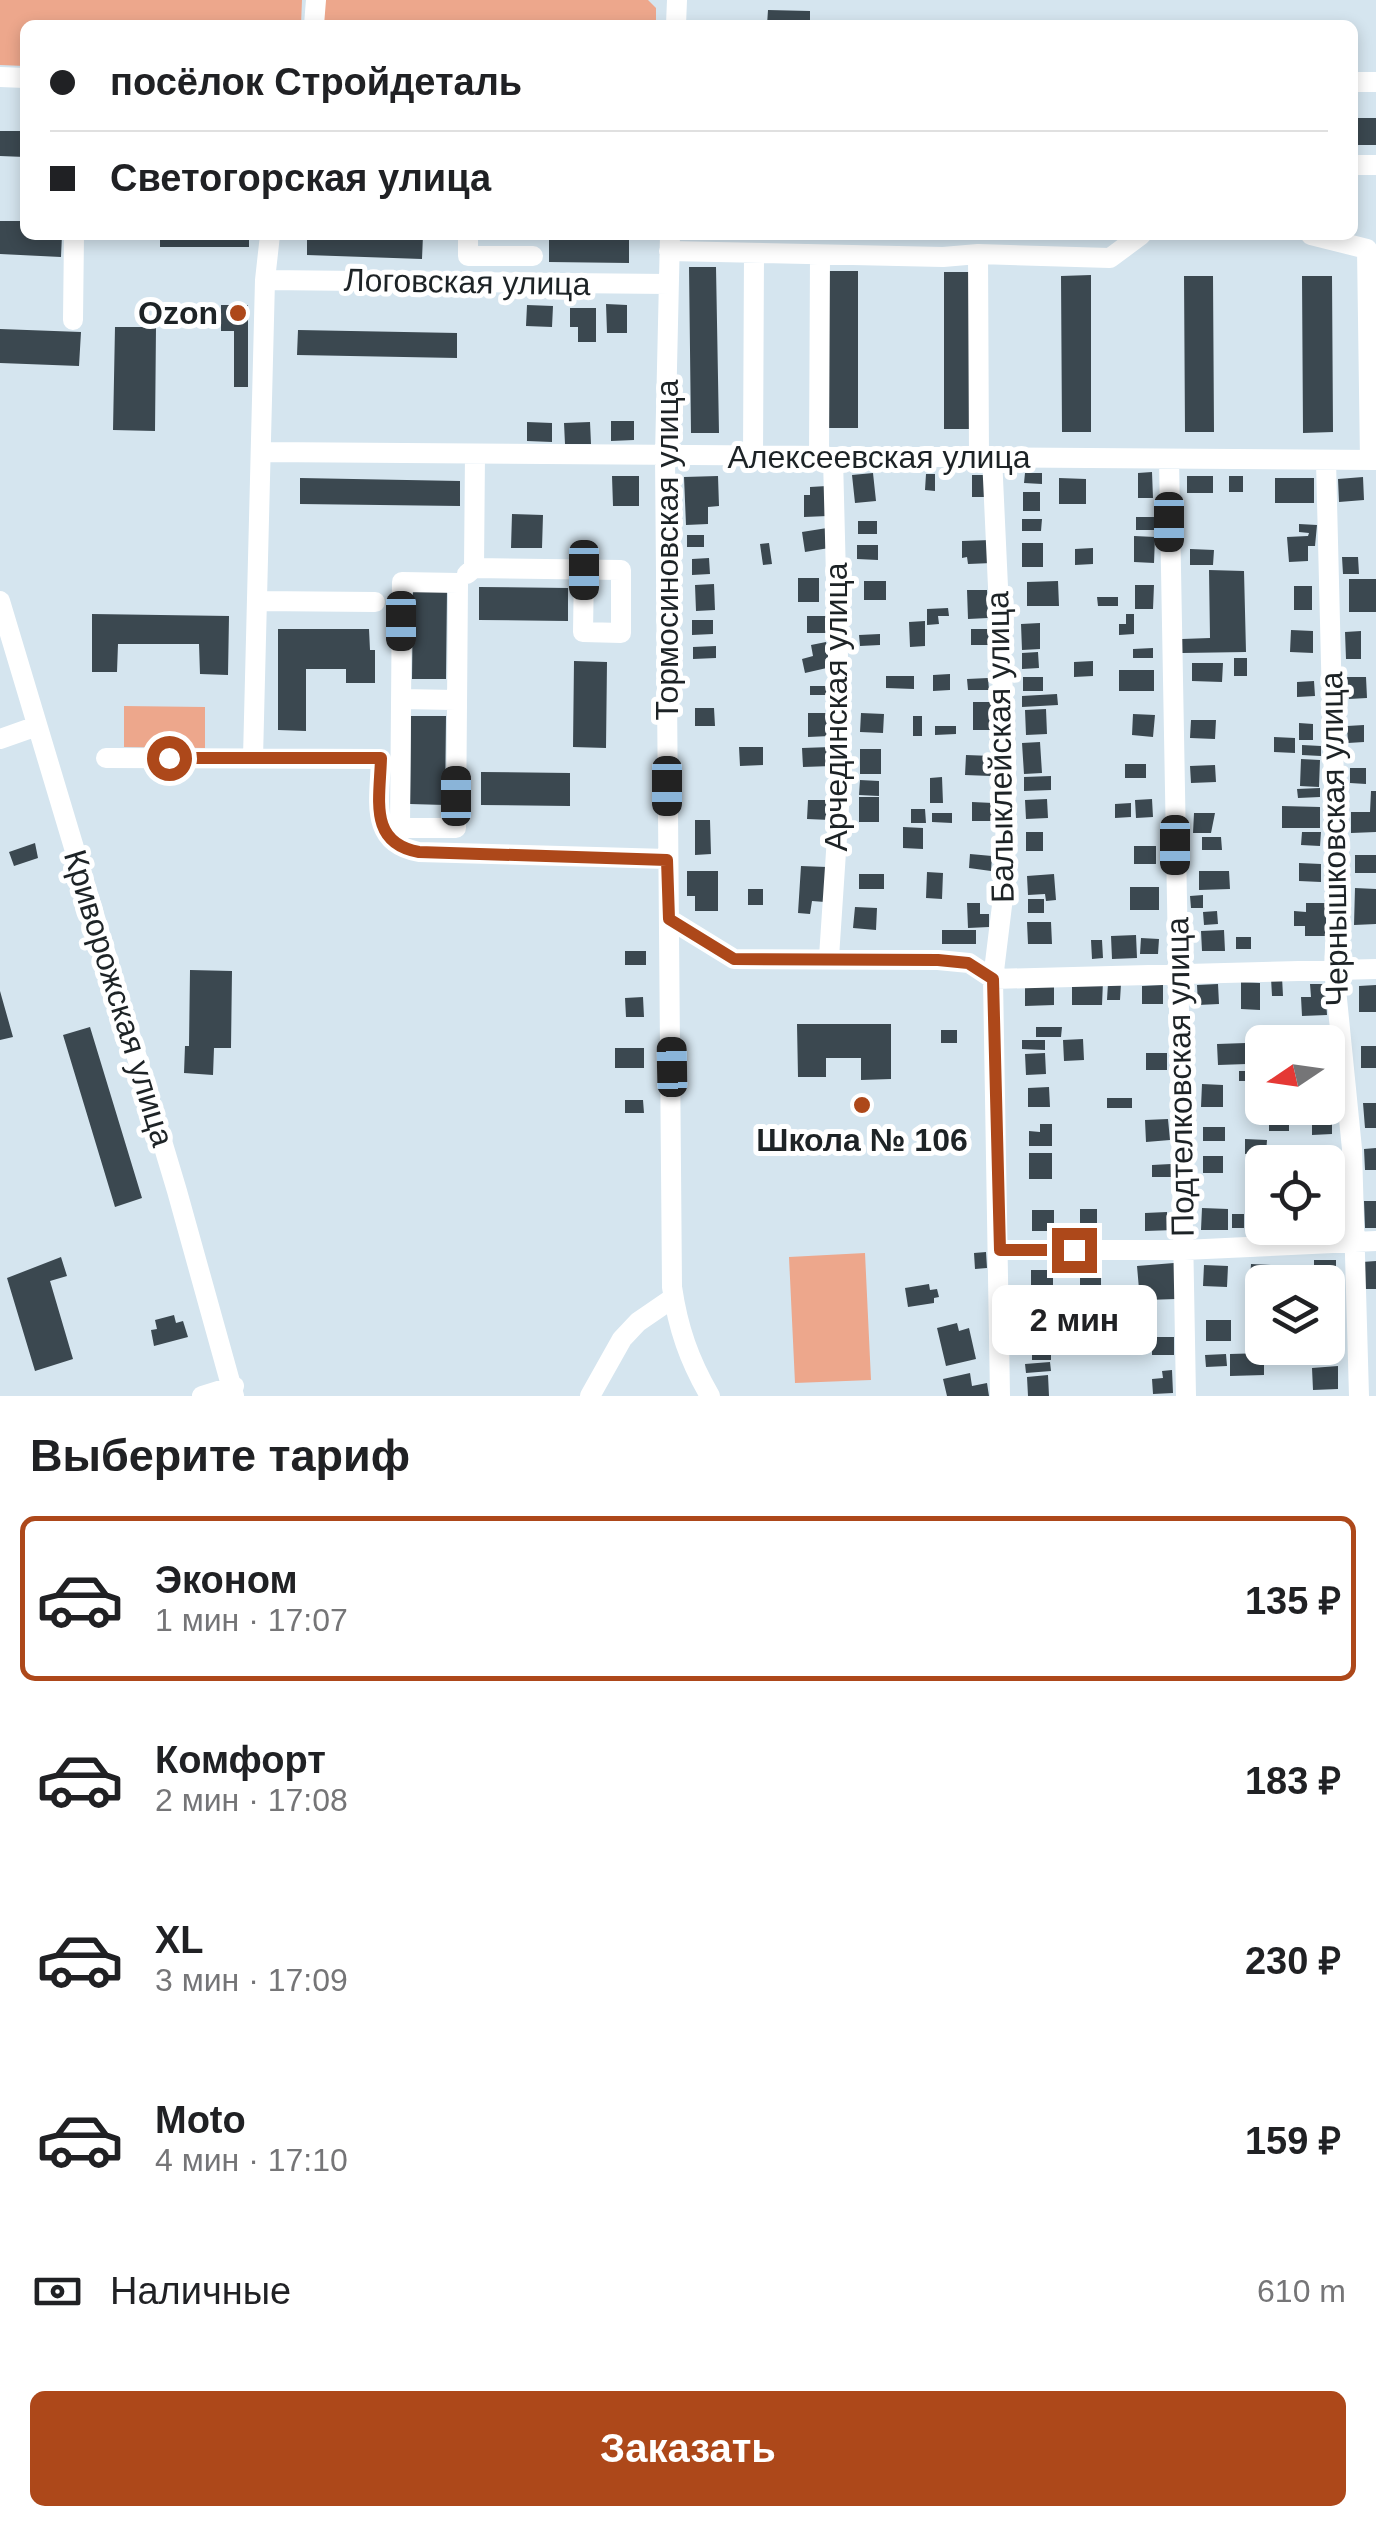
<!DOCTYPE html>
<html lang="ru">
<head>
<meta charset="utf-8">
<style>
  :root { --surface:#fff; --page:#f2f2f2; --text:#202124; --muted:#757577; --line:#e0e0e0; --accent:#ad481a }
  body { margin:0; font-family:Helvetica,sans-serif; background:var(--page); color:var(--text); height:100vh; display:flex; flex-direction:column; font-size:38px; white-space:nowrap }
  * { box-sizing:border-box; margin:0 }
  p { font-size:32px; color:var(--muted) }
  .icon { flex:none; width:55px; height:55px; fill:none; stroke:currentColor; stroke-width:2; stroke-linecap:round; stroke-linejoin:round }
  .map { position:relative; height:1396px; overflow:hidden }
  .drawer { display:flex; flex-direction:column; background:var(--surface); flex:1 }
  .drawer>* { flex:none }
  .banner { position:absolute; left:20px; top:20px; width:1338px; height:220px; border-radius:15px; box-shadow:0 5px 15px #0003; display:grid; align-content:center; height:220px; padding:0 30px; background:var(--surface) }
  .needle { width:65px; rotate:257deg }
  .fabs { position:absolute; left:1245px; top:1025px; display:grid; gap:20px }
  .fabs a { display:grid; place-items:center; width:100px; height:100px; border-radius:15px; background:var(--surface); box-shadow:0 5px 15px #0003; font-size:50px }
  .end { position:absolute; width:45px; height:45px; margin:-22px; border:12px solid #ad481a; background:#fff; box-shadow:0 0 0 5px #fff }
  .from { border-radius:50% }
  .bubble { position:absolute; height:70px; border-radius:15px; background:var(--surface); box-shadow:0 5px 15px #0003; font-size:32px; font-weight:600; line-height:70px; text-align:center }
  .car { position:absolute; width:30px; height:60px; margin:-30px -15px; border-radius:12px; box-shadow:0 0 8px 2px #0007; background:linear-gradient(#222 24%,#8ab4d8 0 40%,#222 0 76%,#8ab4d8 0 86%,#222 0) }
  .banner b { display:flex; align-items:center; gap:35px; height:95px; font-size:38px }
  .banner b+b { border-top:2px solid var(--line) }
  .banner i { width:25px; height:25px; background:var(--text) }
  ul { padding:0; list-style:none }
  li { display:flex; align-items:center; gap:30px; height:165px; margin:0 20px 15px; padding:0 10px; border:5px solid transparent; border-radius:15px }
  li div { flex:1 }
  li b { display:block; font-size:38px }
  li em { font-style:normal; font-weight:600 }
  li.active { border-color:var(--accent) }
  li>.icon { width:90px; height:90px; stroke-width:1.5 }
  h2 { padding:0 30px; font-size:45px; line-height:120px }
  .pay { display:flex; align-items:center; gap:25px; height:110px; padding:0 30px; font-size:38px }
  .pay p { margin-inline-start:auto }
  .action { display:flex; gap:20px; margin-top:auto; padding:20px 30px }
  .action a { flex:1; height:115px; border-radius:15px; background:var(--accent); color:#fff; font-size:40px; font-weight:600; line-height:115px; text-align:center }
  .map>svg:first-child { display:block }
</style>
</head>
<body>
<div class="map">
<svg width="1376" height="1396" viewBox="0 0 1376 1396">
  <rect width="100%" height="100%" fill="#d5e5ef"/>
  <path fill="#eda78c" d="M0,0H302L301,25H25V66L0,65Z
    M323,0H648L656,8V25H322Z
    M124,706L205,707V748L124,747Z
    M865,1253L871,1380L795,1383L789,1257Z"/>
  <path fill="#3b4850" d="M768,10L810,11V24L767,25Z
    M1352,118H1376V145H1352Z
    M0,131H25V157L0,156Z
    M0,221H25V235H62L61,257L0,254Z
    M160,235H249V247H160Z
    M307,235H423L422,259L307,255Z
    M549,235H629V263L549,262Z
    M689,267H716L719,433H691Z
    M828,271H858V428H829Z
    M944,272H973L974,429H944Z
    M1091,275V432H1062L1061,276Z
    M1184,276H1213L1214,432H1185Z
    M1302,276H1332L1333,432L1303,433Z
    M606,304L627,305V333H607Z
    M221,305H248V387H234V331H221Z
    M527,305L553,306L552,327L526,326Z
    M570,308H596V342H578V327H570Z
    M115,327H156L155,431L113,430Z
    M0,329L81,332L79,366L0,363Z
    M298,330L457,333V358L297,355Z
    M611,421H634V440L611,441Z
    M527,422L552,423V442L527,441Z
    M590,422L591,444H565L564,423Z
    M1152,472L1153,498H1138V473Z
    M873,473L876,501L855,503L852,475Z
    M1025,473H1042V484L1024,483Z
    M926,474H935V491L925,490Z
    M972,475H988V497H972Z
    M612,476H639V506H613Z
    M718,476L719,506L708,507V524L686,525L684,477Z
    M1187,476H1213V493H1187Z
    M1229,476H1243V492H1229Z
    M1363,477L1364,500L1339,502L1338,479Z
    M300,478L460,481V506L300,504Z
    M1059,478L1086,479V504H1059Z
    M1275,478H1314V503H1275Z
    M827,486L828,516L804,517V495H810V487Z
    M1023,492H1040V511H1023Z
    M512,514L543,515L542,548H511Z
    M1136,517H1155V530H1136Z
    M1022,519H1042L1041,531H1022Z
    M858,521H877V534H858Z
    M1299,524L1317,525L1315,546H1308V561L1289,562L1287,537L1308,536L1309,533L1299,532Z
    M827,528L829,548L805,552L802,532Z
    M687,535H704V547H687Z
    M1134,536L1155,537L1154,563L1134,562Z
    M991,540L992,563L968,564L967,557L962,558V541Z
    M769,543L772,564L763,565L760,544Z
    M1022,543H1043V567H1022Z
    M857,545H878V560L857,559Z
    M1093,548V564L1075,565V549Z
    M1190,549L1214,550L1213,565H1190Z
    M1342,557H1358L1359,574H1343Z
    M709,558L710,574L692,575V559Z
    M1209,570L1244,571L1246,652L1182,653V639L1210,638Z
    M798,578H819V602H798Z
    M1349,579H1376V612H1349Z
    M864,581H886V600H864Z
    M1058,581L1059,606H1027V582Z
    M714,584L715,610L696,611L695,585Z
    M1135,585H1154L1153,609H1135Z
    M1294,586H1312V610H1294Z
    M479,587L568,588V621L479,620Z
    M413,590L447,591L446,679H412Z
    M967,590H987L988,618L968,619Z
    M1097,597H1118V606H1098Z
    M948,608L949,616H938L939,624L927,625V609Z
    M92,614L229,616L228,675L200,674L199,644H118L117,672H92Z
    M1126,614H1134V634L1119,635V624H1126Z
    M807,616H827V633H807Z
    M692,620H713V634L692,635Z
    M925,621V646L910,647L909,622Z
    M1040,623V649L1022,650L1021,624Z
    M278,629H369L370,650H375V683H346V669H306V731L278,730Z
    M971,629H988L989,645H971Z
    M1291,630L1313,631V653L1290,652Z
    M1361,631V659H1346L1345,632Z
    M880,634V645L860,646L859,635Z
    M826,642L831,667L805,673L802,659L813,656L811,645Z
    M716,646V658L693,659V647Z
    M1153,648V658H1133V649Z
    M1038,652L1039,668L1022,669V653Z
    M1234,658H1247V676H1234Z
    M574,661L607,662L606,748L573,747Z
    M1093,661V676L1074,677V662Z
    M1192,663H1223L1222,682L1192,681Z
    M1119,670H1154V691H1119Z
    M950,674V690L933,691V675Z
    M886,676H914V689L886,688Z
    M1023,677H1043V691H1023Z
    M1347,677H1366L1367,698L1349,699Z
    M988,678L989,690H968L967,679Z
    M1314,681L1315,696L1297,697V682Z
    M810,686H831V695H810Z
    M1057,694L1058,705L1022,707V696Z
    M973,702H992V730H973Z
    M695,708H714L715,726H695Z
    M1046,709L1047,734L1026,735L1025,710Z
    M808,713H830V736L808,737Z
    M861,713L884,714L883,733L860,732Z
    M1133,714L1155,715L1153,737L1132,735Z
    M411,716H446L445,805L410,804Z
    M913,716H922V736H913Z
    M1191,720H1216L1215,739L1190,738Z
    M1299,723L1313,724V740H1299Z
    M1364,725V742L1348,743L1347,726Z
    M935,726H956V734L935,735Z
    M1274,737L1295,738V753L1274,752Z
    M1040,742L1042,773L1024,774L1022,743Z
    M1302,745L1321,746V756L1302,755Z
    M739,747H763V765L740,766Z
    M831,747L832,766L803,767L802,748Z
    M860,749H881V774H860Z
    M966,755L992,756L991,776L965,775Z
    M1301,759L1320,760L1319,787L1300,786Z
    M1125,764H1146V778H1125Z
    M1215,765L1216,782L1191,783L1190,766Z
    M1350,768H1366V784L1350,783Z
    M481,772L570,773V806L481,805Z
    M1051,776V790L1024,791V777Z
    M942,777L943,803H930V778Z
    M860,780L879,781V796L859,795Z
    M1320,788V797L1298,798L1297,789Z
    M1371,791H1376V832L1351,833V812H1370Z
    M859,797H879V822H859Z
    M1047,799L1048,818L1026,819L1025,800Z
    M1152,799L1153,817L1136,818L1135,800Z
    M808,800H830V820L807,819Z
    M972,802L993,803L992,821H972Z
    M1131,803V817L1115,818V804Z
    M1282,806L1320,807V828H1282Z
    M911,809H925L926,823H911Z
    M932,813H952V823L932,822Z
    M1194,813H1215L1211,833H1193Z
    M695,820H710L711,854L695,855Z
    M903,827L923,828V849L903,848Z
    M1026,832H1043V851H1026Z
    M1302,832H1321L1320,846L1301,845Z
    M1202,837H1221L1222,850H1202Z
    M35,843L38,858L14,866L9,852Z
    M1134,846H1156V864H1134Z
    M970,854L992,856L991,871L969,868Z
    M1355,855H1376V873H1355Z
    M1299,863L1321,864V882L1299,881Z
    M801,866L827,867L825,902L812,901L810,914L798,913Z
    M687,871H718V911H695V896H687Z
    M1199,871H1229L1230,889L1199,890Z
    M927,872L943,873L942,899L926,898Z
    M859,874H884V889H859Z
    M1054,874L1056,900L1046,901L1045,894L1028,895L1027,876Z
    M1130,887H1159V910H1130Z
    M1355,888L1376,889V924L1354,925Z
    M748,889H763V905H748Z
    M1203,895V908H1191L1190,896Z
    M1028,899H1044V913H1028Z
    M967,903H980V914H989V927L968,928Z
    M1306,903H1326V936H1305V926H1294V911L1306,912Z
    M855,907L877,908L876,930L853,928Z
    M1217,911L1218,924L1204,925L1203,912Z
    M1027,922H1051L1052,944H1028Z
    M942,930H976V944H942Z
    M1224,930L1225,951H1202L1201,931Z
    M1136,935L1137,958L1112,959L1111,936Z
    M1236,937H1251V949H1236Z
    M1141,938L1159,939L1158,954H1140Z
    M1091,940H1102L1103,958L1092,959Z
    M625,951H646V965H625Z
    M190,970L232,971L231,1048H214L213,1075L184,1073L185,1046H189Z
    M1282,977L1283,996H1272L1271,978Z
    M1072,981H1103L1102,1005H1072Z
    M1241,982L1260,983V1010L1241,1009Z
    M1108,983L1121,984L1120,1000H1107Z
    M1218,984L1219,1004L1198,1005L1197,985Z
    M1310,984H1325L1327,1015L1302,1016L1301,997H1311Z
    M1025,985H1054V1005L1025,1006Z
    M1163,985V1004H1142V986Z
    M1376,985V1012H1359V986Z
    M0,991L13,1037L0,1040Z
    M643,997L644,1017H626L625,998Z
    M797,1024H891V1079L861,1080V1058H826V1077H798Z
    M1301,1025V1038L1285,1039L1284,1026Z
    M90,1027L142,1198L115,1207L63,1035Z
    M1036,1027H1062L1061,1037H1036Z
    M941,1030H957V1043H941Z
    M1083,1039L1084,1060L1064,1061L1063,1040Z
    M1022,1040H1045V1050L1022,1049Z
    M1246,1043L1247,1064L1218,1065L1217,1044Z
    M1361,1046H1376V1068H1361Z
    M615,1048H644V1068H615Z
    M1045,1053L1046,1074L1026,1075L1025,1054Z
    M1146,1053H1167V1070H1146Z
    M1239,1071H1258V1081H1239Z
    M1202,1084L1223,1085V1107H1201Z
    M1049,1087L1050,1107H1028V1088Z
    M1107,1098H1132V1108H1107Z
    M625,1100H643L644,1113H625Z
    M1363,1103H1376V1128H1365Z
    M1269,1110L1289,1111V1131H1269Z
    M1312,1115H1332V1134L1312,1135Z
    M1168,1119L1170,1140L1146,1142L1145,1120Z
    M1040,1124H1052V1146H1029V1131L1040,1132Z
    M1203,1127H1225V1141H1203Z
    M1245,1139L1267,1140L1266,1154H1245Z
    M1376,1148V1170H1365L1364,1149Z
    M1029,1153H1052V1179H1029Z
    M1203,1156H1223V1173H1203Z
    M1171,1164V1177H1152V1165Z
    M1250,1192H1262V1226H1250Z
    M1364,1201H1376V1228H1365Z
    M1202,1208L1228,1209V1230H1201Z
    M1080,1209H1097V1231H1080Z
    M1032,1210H1054V1231H1032Z
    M1167,1212V1217H1174V1230L1145,1231V1213Z
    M1232,1214H1244V1228H1232Z
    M986,1252L987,1268L975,1269L974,1253Z
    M61,1257L67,1276L50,1281L73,1359L35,1371L7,1278Z
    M1314,1260H1336V1285L1314,1282Z
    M1376,1261V1289H1362V1262Z
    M1174,1263L1176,1299L1146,1300V1288L1139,1289L1137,1266Z
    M1251,1264L1271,1265L1270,1282H1262V1294L1249,1293Z
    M1204,1265L1228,1266L1227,1287L1203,1286Z
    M1080,1266H1101V1285H1080Z
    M1031,1270H1047V1277H1053V1290H1031Z
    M929,1284L930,1290L937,1289L939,1297L934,1298V1303L908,1307L905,1288Z
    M174,1315L176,1323L183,1321L188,1337L154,1346L151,1330L157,1329L155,1320Z
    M1328,1319H1331L1332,1335H1341V1352L1305,1353V1348H1328Z
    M1206,1320H1231V1341H1206Z
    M1138,1321L1155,1322V1332H1138Z
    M957,1323L959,1331L969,1328L976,1359L946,1366L937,1328Z
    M1152,1337H1174V1355H1152Z
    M1032,1338H1051V1360H1032Z
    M1264,1353V1375L1230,1376V1354Z
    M1226,1354L1227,1366L1206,1367L1205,1355Z
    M1050,1362L1051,1371L1026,1373L1025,1364Z
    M1338,1366V1389L1313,1390L1312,1368Z
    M1172,1370L1173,1393L1153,1394L1152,1379L1163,1378L1162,1371Z
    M970,1373L972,1386L987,1383L989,1396H947L943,1379Z
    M1048,1375L1049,1396H1028L1027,1377Z"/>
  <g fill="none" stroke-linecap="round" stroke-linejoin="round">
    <path stroke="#fff" stroke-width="20" d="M314,25L316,0
      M676,25L677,0
      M0,77L25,78
      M1352,82H1376
      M1352,165H1376
      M468,235V256H533
      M670,235L665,456L672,1287C678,1328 689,1360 710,1396
      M1311,235L1367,249L1370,460
      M669,251L943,257L978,254
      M265,280L669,284
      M73,320L74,235
      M263,452L1376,460
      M753,456L754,254
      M979,457L978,254L1110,258L1141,235
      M992,457L1006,760L1005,881L993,979L1000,1396
      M819,458L820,255
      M1169,459L1186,1396
      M1326,461L1337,904L1334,969L1352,1149L1359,1396
      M474,568L621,570V633L583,632L584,569
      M467,574L474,568L475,454
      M402,582L458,583L456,828H400Z
      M0,601L177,1191L234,1396
      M257,601L375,602
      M401,699L456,700
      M0,739L37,726
      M106,758L381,759C380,799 368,843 419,852L667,859
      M253,758L265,280L270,235
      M669,919L734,959L938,960L969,963L993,979L1376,969
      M829,957L841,777L833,458
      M1000,1250H1184L1376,1241
      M202,1396L234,1386
      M590,1396L622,1339L638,1322L673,1298"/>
  </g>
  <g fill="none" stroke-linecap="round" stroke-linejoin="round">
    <path stroke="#ad481a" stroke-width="12" d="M169,758H381C380,799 368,843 419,852L667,860L669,919L734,959L938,960L968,963L993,979L1000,1250H1074"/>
  </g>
  <g fill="#ad481a" stroke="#fff" stroke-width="4">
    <circle cx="238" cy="313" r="10"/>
    <circle cx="862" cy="1105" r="10"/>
  </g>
  <g text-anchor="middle" stroke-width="10" stroke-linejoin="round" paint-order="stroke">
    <g font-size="32" fill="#1d2326" stroke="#fff">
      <text transform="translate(467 282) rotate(1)" y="11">Логовская улица</text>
      <text x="879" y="468">Алексеевская улица</text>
      <text transform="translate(667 550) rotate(-90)" y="11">Тормосиновская улица</text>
      <text transform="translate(836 707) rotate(-90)" y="11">Арчединская улица</text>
      <text transform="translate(1000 747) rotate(-91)" y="11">Балыклейская улица</text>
      <text transform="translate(1334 839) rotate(-91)" y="11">Чернышковская улица</text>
      <text transform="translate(119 998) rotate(73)" y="11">Криворожская улица</text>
      <text transform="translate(1180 1077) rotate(-91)" y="11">Подтелковская улица</text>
    </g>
    <g font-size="32" font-weight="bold" fill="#1d2326" stroke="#fff" text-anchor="end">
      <text x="218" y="324">Ozon</text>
      <text x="862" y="1151" text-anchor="middle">Школа № 106</text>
    </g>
  </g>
</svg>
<div class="fabs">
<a><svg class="needle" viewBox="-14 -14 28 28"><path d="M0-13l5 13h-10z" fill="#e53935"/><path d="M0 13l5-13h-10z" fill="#757577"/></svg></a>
<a><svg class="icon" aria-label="locate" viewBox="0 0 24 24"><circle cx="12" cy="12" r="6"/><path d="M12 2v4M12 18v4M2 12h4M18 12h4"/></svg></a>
<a><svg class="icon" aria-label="layers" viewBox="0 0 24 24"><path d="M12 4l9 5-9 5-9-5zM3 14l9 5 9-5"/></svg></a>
</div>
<i class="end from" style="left:169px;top:758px"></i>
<i class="end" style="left:1074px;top:1250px"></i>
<div class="bubble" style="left:992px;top:1285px;width:165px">2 мин</div>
<i class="car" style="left:1169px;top:522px;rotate:180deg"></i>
<i class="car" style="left:584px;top:570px;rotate:180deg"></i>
<i class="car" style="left:401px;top:621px;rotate:180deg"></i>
<i class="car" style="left:667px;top:786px;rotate:180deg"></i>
<i class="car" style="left:456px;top:796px;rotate:0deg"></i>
<i class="car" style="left:1175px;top:845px;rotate:180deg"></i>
<i class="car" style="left:672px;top:1067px;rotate:359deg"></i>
<div class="banner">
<b><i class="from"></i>посёлок Стройдеталь</b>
<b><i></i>Светогорская улица</b>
</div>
</div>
<section class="drawer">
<h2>Выберите тариф</h2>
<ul>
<li class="active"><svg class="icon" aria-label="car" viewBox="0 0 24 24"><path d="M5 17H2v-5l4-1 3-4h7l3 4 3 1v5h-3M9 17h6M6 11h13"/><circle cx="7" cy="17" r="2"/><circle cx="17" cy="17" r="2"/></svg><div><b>Эконом</b><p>1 мин · 17:07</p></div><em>135 ₽</em></li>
<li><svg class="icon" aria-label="car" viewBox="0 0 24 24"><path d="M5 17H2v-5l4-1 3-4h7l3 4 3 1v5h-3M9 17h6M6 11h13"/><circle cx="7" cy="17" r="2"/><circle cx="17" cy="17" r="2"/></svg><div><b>Комфорт</b><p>2 мин · 17:08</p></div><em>183 ₽</em></li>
<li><svg class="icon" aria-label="car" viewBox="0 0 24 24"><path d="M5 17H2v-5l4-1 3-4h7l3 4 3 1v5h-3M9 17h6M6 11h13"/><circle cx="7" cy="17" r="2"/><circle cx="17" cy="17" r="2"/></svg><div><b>XL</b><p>3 мин · 17:09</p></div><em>230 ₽</em></li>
<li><svg class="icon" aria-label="car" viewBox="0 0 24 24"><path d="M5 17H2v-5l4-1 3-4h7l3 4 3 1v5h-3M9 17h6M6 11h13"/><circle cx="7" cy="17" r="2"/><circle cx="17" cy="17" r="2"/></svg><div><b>Moto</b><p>4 мин · 17:10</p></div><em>159 ₽</em></li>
</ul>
<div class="pay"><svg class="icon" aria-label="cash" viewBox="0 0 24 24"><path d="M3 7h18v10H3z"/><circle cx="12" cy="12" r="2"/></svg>Наличные<p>610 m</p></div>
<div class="action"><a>Заказать</a></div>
</section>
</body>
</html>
